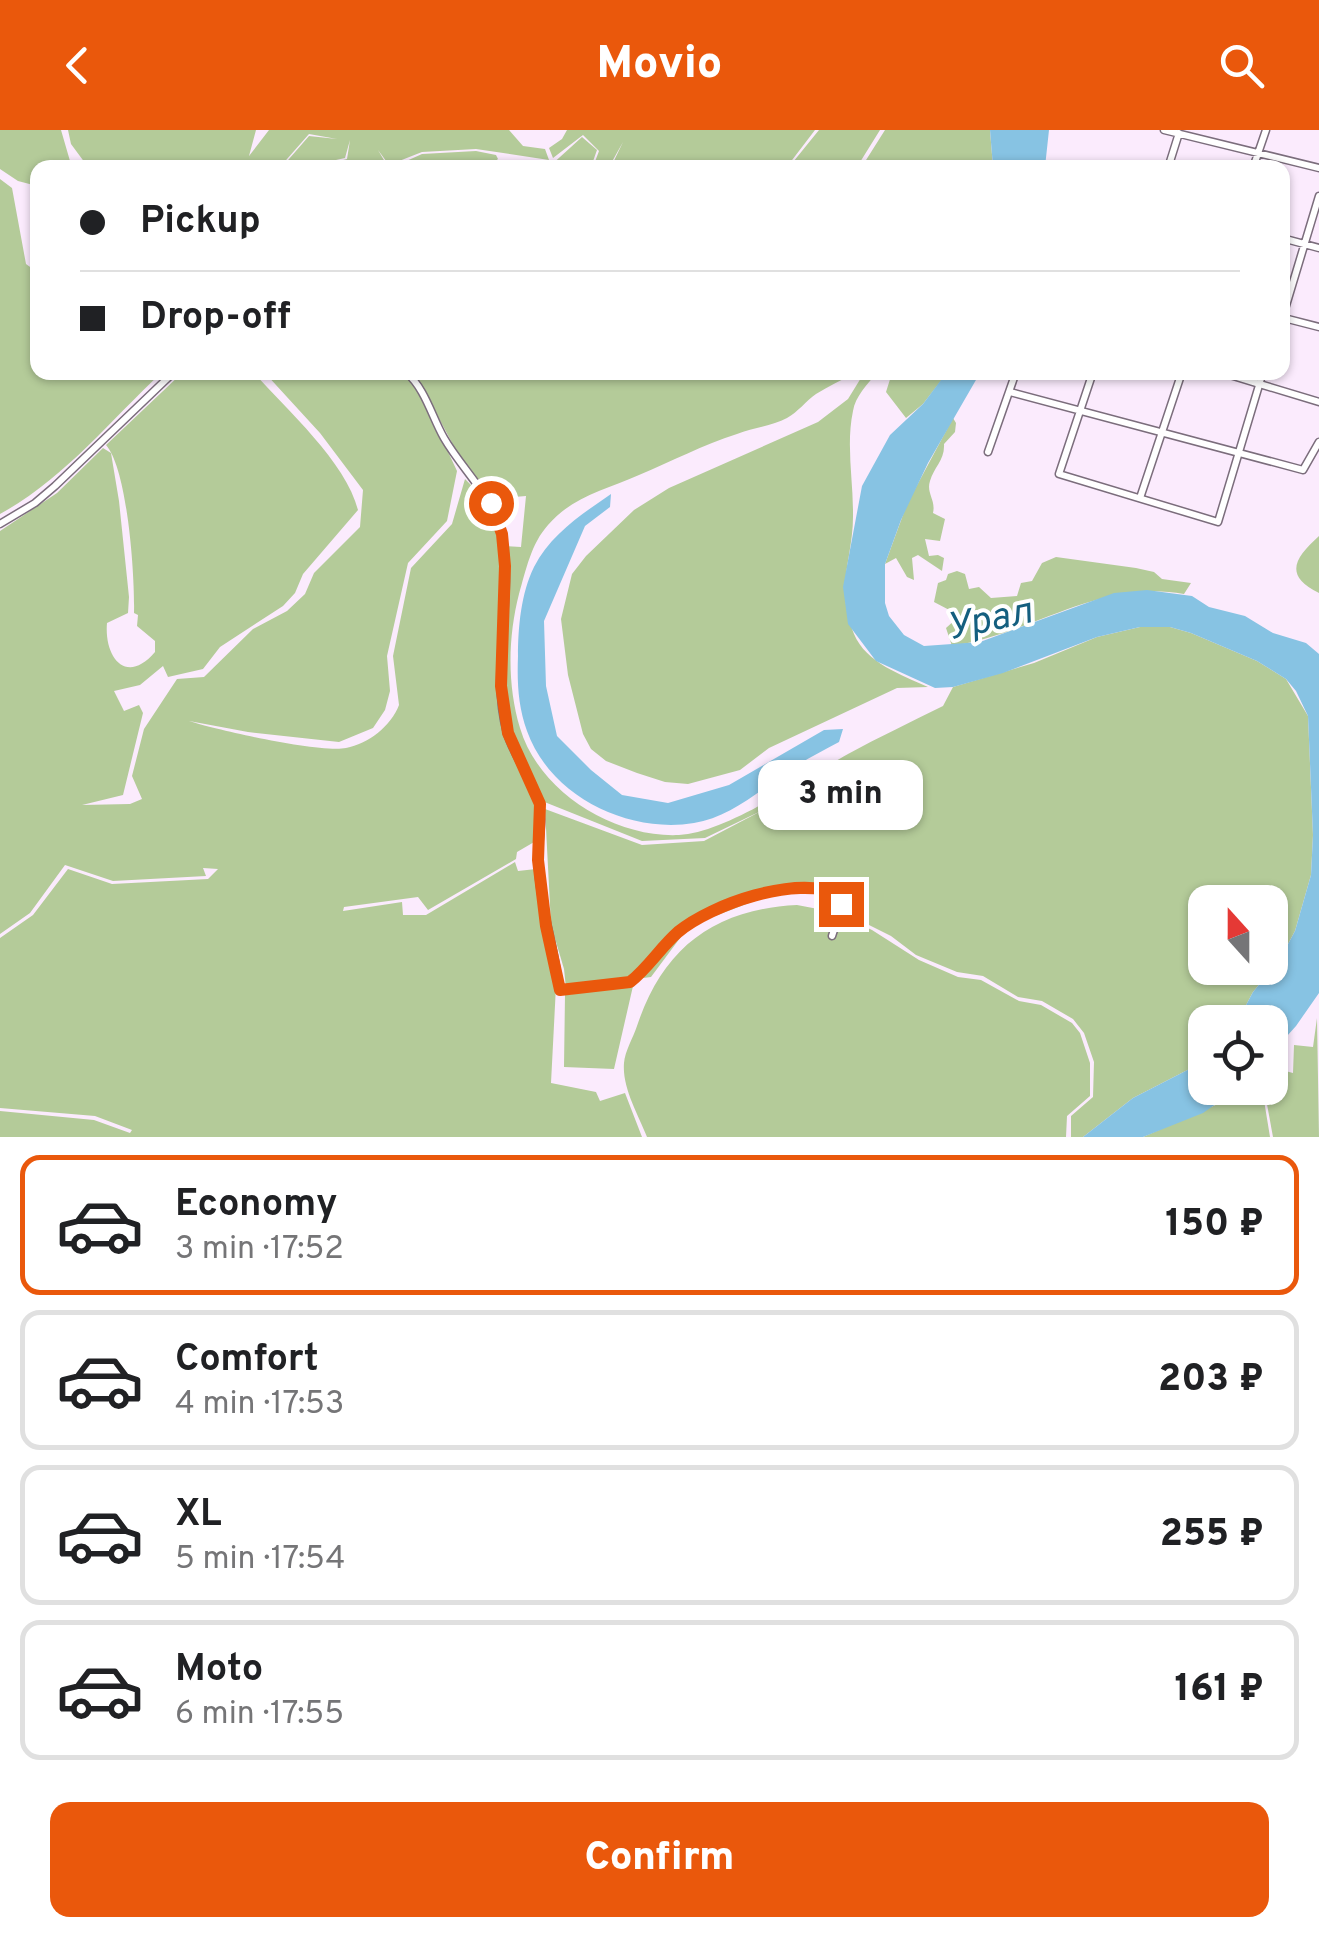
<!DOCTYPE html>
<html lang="en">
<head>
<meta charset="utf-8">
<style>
  :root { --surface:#fff; --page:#f6f6f6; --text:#202124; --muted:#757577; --line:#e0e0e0; --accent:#ea580c }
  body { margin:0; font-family:Overpass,sans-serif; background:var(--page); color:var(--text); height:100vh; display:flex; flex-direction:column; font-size:38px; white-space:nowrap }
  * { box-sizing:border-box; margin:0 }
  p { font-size:32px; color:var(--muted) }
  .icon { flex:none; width:55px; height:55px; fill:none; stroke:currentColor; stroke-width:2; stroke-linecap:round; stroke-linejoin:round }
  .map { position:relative; height:1007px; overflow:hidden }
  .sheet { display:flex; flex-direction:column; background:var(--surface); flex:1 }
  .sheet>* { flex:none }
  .top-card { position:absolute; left:30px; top:30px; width:1260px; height:220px; border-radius:20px; box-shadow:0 2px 8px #0004; display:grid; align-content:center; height:220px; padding:0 50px; background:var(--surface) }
  .needle { width:65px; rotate:339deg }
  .fabs { position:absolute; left:1188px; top:755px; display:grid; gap:20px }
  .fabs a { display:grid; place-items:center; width:100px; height:100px; border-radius:20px; background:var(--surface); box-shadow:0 2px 8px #0004; font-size:50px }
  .end { position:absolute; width:45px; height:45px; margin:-22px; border:12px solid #ea580c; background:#fff; box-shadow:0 0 0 5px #fff }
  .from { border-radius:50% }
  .bubble { position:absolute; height:70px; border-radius:20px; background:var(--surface); box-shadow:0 2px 8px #0004; font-size:32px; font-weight:800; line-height:70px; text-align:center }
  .top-card b { display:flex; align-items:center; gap:35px; height:95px; font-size:38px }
  .top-card b+b { border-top:2px solid var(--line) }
  .top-card i { width:25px; height:25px; background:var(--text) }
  ul { padding:18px 0 0; list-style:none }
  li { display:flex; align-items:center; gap:30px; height:140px; margin:0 20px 15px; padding:0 30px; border:5px solid var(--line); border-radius:20px }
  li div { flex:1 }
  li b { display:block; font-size:38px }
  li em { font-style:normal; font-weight:800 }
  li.on { border-color:var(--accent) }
  li>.icon { width:90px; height:90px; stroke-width:1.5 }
  .cta { display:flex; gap:20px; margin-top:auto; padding:20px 50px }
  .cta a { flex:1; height:115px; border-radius:20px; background:var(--accent); color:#fff; font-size:40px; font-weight:800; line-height:115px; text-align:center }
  header { display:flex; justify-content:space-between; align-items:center; height:130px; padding:0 50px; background:var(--accent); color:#fff; font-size:45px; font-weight:800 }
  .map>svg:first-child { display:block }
</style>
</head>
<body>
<header><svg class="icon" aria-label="back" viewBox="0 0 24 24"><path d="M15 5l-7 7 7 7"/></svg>Movio<svg class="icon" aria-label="search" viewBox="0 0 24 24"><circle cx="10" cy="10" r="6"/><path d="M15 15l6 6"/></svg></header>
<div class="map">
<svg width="1319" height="1007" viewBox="0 0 1319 1007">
  <rect width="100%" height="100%" fill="#fbebfd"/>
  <path fill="#b4cb99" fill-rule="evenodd" d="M0,0H61L70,31L83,37L38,38L37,56L18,51L0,39Z
    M68,0H256L249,26L269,0H509L523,16L545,19L549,30L476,19L422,22L389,35L378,20L388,37H325L328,34L347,29L350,10L345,28L327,32L324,37H282L309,6L337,9L309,4L280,37H242L243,33L239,38L88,37L71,14Z
    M567,0H815L786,38L611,37L623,12L609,37H593L599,21L583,5L553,28L549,18L562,9Z
    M819,0H880L857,37H789Z
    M885,0H990L993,37L861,38Z
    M582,7L597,20L591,37H549Z
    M476,21L496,25L498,29L489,37H393L422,24Z
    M0,49L12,58L26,134L37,142L38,242L161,243C109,292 64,349 0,384Z
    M405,242L420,262L457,341L447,391L408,433L387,526L390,561L385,580L373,598L339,612L248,602L189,591C217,600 319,623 346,618C368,614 391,596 399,575L393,526L411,438L452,394L465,349L491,375L503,430L499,554L505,602L539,674L541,708L517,722L516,729L428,780L418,767L344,777L343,781L402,772L403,785H426L515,732L518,741L536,739L542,796L555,837L556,856L551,953L596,962L600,971L625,963L642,1007H0V981L94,990L130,1003L132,1000L95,986L0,978V808L33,785L68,739L112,754L208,749L218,739L203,738L206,746L113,751L65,735L30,783L0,804V401L57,363L103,318L111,323L119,371L129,467L128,483L107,493C104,527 126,556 155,522V511L137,496L138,485L134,483C135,448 128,340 106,315L182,243H254C287,280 346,332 358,380L303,444L295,463L283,476L220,517L203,539L168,547L163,536L140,555L114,561L124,581L139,575L143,583L123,665L82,675L130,674L142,669L132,646L144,599L177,549L204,547L253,499L287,481L305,464L314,443L360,397L363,360L320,303L265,243Z
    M475,242L856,243C843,249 829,256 816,264C806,271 798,282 787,288C772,296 752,298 737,304C703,315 672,331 639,345C605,360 573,366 548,395C531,414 526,440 519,464C508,507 507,555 520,598C539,662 614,708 679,705C726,703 805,648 848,624C879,607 911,592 943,576L953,557L1034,533L1097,507L1140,497H1170L1191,503L1257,531L1286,549L1308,586L1313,705L1311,745L1295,801L1280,829L1253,862L1237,892H1205V931L1133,968L1083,1007H1071V986L1093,967L1094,932L1084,903L1073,889L1042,871L1018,867L983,846L957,842L916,825L891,806L825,773L826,763L783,760L689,796L651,847L566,858L564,839L551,795L545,679L642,715L704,711L765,679L705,708L642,711L542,671L508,601L502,555L505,416L521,417L526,366L492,369L465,337L428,268L411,243H473L474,249ZM1205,772H1270V838H1205Z
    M864,243H877C868,253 855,267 853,281C846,314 853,349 853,382C854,429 834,454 854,504C866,533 902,545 928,557L897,558L769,618L740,640L688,654L665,652L637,643L606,631L591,619L583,604L568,545L561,489L572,444L586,426L634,380L669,358L818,292L848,269Z
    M892,243H947L923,274L906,288L886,262Z
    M953,288L956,293L955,302L944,314C945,330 934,337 930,351C926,363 936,370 933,383L945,389L940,411L925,409L929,426L938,425L944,428L942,441L918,425L912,428L914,450L907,447L896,428L885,434L907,374Z
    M1319,406V463C1283,445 1295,428 1319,406Z
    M1056,427L1136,438L1154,442L1162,449L1191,453L1184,464C1099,448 1033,504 952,516L946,498L956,489L955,483L934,472L938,453L946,450L948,444L957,441L965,444L969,459L979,457L991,468L1017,466L1021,453L1032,451L1042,433Z
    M797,775L834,782L872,800L919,830L958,847L981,850L1019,871L1041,875L1072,893L1080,903L1090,933V966L1067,986L1066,1007H647C638,984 622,958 624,933C625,921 633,908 637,896C663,818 714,779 797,775Z
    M633,856L614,939L564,937L565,865Z
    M1317,888L1319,1007H1273L1264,958H1270V937L1293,943L1294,915L1313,917Z
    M1239,958H1262L1270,1007H1143L1220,973Z"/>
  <path fill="#87c3e3" d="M990,0H1049L1045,37H993Z
    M947,242L980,243L928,333L901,390L885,434V473L889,486L904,505L924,516L980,512L1114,463L1147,460L1192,466L1209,477L1245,486L1273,503L1306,513L1319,524V863L1296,896L1270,925V892H1237L1253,862L1280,829L1295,801L1311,745L1313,705L1308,586L1296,561L1286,549L1257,531L1191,503L1170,497H1140L1097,507L1003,543L953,557L935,558L876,531L848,494L843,457L862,356L890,305L923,274Z
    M611,364L610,377L585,396L544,491L546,556L557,606L591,640L622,665L668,673L729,655L824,600L843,599L839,612C826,619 812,626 799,634C767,654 733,687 694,693C628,704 550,666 527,601C518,576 517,552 518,526C518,498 521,463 534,437C551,404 582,384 611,364Z
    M1205,931V958H1239L1203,983L1143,1007H1083L1133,968Z"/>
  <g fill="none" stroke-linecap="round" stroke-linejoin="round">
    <defs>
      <path id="minor" d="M1164,0L1319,38
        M1168,38L1179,3
        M1253,38L1266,0
        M1282,108L1319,118
        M1284,188L1319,197
        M1282,189L1319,66
        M406,242C426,260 431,285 444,308C463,341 494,367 502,405C515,470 489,538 507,603C514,627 532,648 539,672C544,691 538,713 538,732C539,776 556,817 559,860L630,852C648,838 660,818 678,802C712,774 796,745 838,764L840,782L832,806
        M1093,242L1059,344L1218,392L1263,242
        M1220,242L1319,272
        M1010,262L1303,340L1319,312
        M988,322L1016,242
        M1140,368L1182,242
        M0,394L35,373L55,356L174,242"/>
    </defs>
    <use href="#minor" stroke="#7b6d7c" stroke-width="9"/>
    <use href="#minor" stroke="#fff" stroke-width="6"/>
  </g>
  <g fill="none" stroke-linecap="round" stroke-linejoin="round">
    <path stroke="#ea580c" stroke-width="12" d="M491,373L502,404L505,436L501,556L508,603L540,674L538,730L546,796L560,860L630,852C648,838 660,818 678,802C712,774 796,745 838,764L841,774"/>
  </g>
  <g text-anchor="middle" stroke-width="8" stroke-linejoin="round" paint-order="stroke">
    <g font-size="38" font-style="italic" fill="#145f7f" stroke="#fff">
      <text transform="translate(989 488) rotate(-12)" y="13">Урал</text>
    </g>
  </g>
</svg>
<div class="fabs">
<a><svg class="needle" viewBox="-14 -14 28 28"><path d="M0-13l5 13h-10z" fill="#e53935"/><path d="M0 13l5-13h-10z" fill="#757577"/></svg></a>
<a><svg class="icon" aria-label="locate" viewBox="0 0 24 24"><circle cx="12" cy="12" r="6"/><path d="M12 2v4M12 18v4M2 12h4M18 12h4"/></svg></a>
</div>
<i class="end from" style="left:491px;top:373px"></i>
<i class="end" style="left:841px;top:774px"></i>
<div class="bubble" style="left:758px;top:630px;width:165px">3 min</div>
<div class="top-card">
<b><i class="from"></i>Pickup</b>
<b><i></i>Drop-off</b>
</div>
</div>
<section class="sheet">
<ul>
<li class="on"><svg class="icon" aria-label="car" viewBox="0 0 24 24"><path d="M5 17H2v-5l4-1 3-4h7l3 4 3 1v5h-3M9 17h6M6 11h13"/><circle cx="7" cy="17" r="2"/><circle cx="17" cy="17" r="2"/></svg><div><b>Economy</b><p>3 min · 17:52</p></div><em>150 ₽</em></li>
<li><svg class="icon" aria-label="car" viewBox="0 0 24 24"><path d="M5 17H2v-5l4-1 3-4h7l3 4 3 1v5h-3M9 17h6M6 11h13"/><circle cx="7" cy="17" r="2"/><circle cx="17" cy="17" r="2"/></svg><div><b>Comfort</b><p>4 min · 17:53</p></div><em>203 ₽</em></li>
<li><svg class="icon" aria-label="car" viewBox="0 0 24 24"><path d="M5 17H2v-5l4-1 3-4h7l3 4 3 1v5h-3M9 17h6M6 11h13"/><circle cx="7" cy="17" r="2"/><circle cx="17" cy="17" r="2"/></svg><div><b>XL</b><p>5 min · 17:54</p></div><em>255 ₽</em></li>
<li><svg class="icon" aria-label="car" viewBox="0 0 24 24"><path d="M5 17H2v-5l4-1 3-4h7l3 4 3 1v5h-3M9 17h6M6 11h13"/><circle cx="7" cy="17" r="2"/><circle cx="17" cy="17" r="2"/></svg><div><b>Moto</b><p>6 min · 17:55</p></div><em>161 ₽</em></li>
</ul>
<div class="cta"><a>Confirm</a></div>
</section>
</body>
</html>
